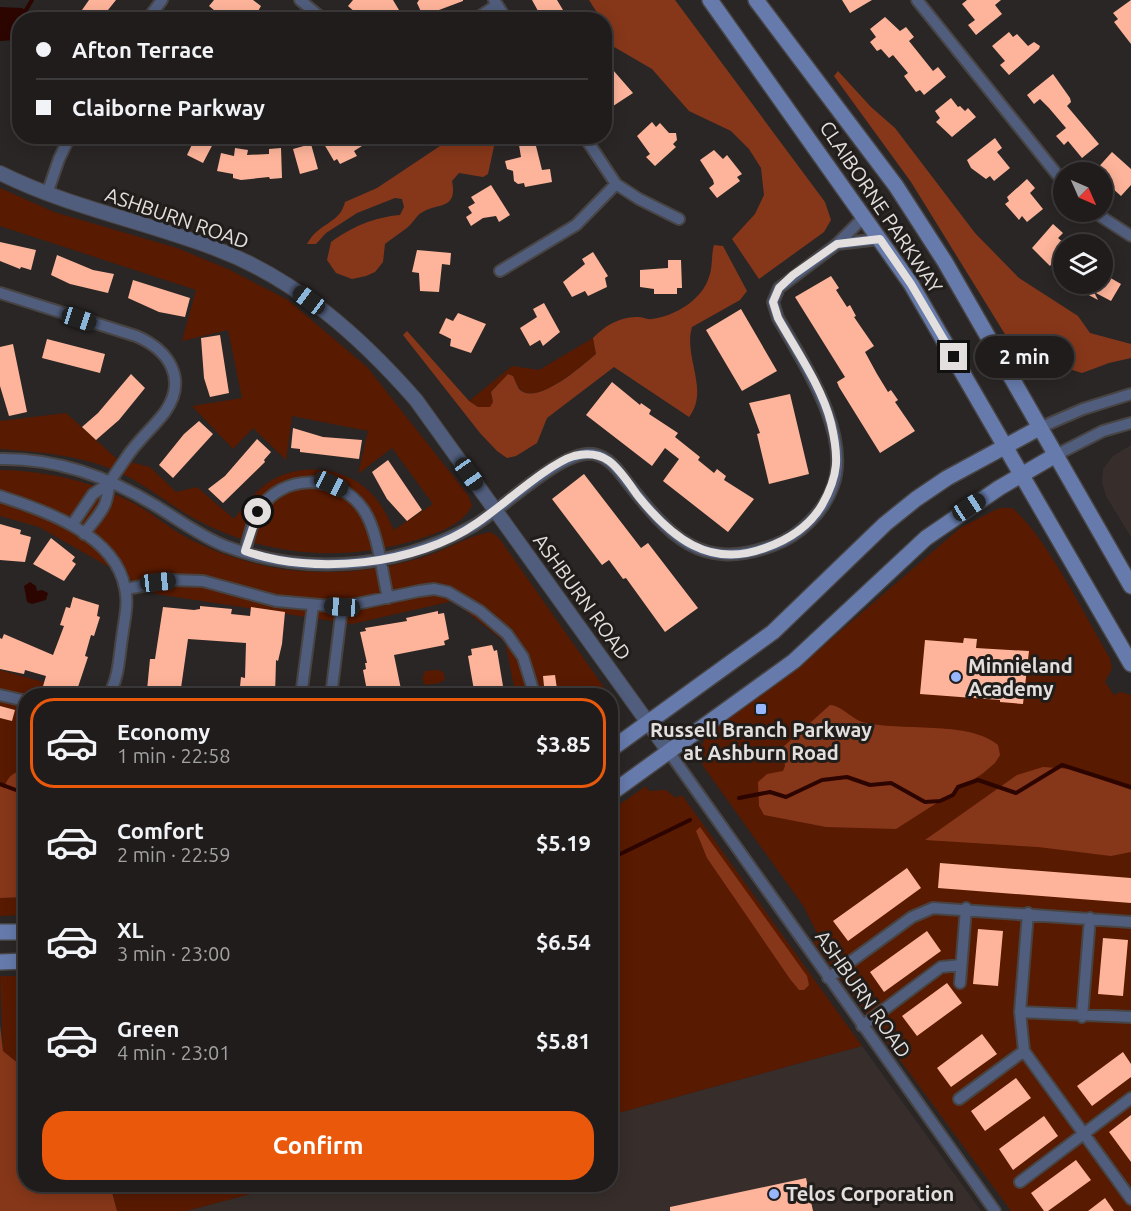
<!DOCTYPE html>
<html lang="en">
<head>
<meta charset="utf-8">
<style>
  :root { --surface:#201c1c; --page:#2d2929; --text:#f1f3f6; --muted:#a2a1a3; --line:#3d3a3b; --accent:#ea580c }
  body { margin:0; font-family:Ubuntu,sans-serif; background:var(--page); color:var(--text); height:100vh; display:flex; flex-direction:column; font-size:22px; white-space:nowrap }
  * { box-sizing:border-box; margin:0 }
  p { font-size:20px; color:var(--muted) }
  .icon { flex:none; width:33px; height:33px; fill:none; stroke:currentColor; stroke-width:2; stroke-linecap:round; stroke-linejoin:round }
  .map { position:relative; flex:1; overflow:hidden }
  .side { position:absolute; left:18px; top:688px; width:600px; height:504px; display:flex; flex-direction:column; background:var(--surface); border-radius:24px; box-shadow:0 3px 15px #0003,0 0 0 2px var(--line) }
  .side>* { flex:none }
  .top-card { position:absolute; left:12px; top:12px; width:600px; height:132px; border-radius:24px; box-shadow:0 3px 15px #0003,0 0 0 2px var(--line); display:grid; align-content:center; height:132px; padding:0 24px; background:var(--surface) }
  .needle { width:39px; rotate:135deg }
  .fabs { position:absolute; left:1053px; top:162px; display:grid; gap:12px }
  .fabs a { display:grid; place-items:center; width:60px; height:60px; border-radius:50%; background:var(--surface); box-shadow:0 3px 15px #0003,0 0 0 2px var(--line); font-size:30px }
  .end { position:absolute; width:27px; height:27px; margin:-14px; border:8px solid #e2dfde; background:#111; box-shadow:0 0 0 3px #111 }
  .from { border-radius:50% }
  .bubble { position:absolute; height:42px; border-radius:21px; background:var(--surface); box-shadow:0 3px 15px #0003,0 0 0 2px var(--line); font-size:20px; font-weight:700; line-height:42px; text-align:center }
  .car { position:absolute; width:18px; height:36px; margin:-18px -9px; border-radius:8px; box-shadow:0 0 4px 2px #0007; background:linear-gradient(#222 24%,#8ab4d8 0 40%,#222 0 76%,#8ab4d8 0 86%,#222 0) }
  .top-card b { display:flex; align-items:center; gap:21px; height:57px; font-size:22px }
  .top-card b+b { border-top:2px solid var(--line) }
  .top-card i { width:15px; height:15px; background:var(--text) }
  ul { padding:10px 0 0; list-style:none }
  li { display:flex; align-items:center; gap:18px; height:90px; margin:0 12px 9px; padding:0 12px; border:3px solid transparent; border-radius:24px }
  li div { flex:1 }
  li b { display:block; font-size:22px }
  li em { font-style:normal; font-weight:700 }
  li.current { border-color:var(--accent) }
  li>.icon { width:54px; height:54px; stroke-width:1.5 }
  .button { display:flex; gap:12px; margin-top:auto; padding:12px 24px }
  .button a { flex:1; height:69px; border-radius:24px; background:var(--accent); color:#fff; font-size:24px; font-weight:700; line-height:69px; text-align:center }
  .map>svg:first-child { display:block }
</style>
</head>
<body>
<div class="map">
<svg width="1131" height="1211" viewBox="0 0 1131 1211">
  <rect width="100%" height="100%" fill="#2a2625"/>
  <path fill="#372e2b" d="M1131,445V537L1106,496L1102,483L1103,469L1113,456Z
    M862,1046L981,1211H186L285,1185H610L611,1115Z"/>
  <path fill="#581a01" d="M0,188L54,212L177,248L228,269L288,300L367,367L468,495L472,505C464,525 435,534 416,540C341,563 264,556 195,519C168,504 144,483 116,471C80,455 39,452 0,449V421L66,413L117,459L150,467L176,492L197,487L234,519C242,508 251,497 261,488C291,462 340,464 369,491C381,502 387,516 394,530L433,504L392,448L358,474L368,431L292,416L286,460L253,428L233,449L192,406L242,398L228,330L182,341L196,290L0,226Z
    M593,338L596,354C582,365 537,407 520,389C517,386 515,380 513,376L508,374L491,392L493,403L490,407H478L469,401L512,366L539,370Z
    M0,470C48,471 93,481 135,504C150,512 163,523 177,532C205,549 238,560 270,567C323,577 382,572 432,554C451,547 471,535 491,532L499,538L610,696H516L505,642L453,601L352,624L156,594L39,527L0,516Z
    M999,508H1012C1046,535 1086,618 1110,658L1112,668L1105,682L1114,695L1120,692L1131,695V1211H1011L814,943L817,933L804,907L703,766L701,748L706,735L815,653L960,528Z
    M0,670L94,696H26L25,770C13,773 8,776 4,789L0,785Z
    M438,670L443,672L445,679L440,683L425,685L422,679L425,671Z
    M646,786L648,791L666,790L676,798L682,795L862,1046L611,1115L610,811Z
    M25,897V915L0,916V898Z
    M0,976H25V1069L3,1051Z
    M110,1185H285L186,1211H117Z"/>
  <path fill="#873719" d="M589,0H675L825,202L831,220L824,232L759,279L732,239L755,214L764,195L761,168L749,149L731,131L689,111L652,69L609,44L604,20L601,19Z
    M838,71L871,107L895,128L975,233L1019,278L1078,316L1090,333L1131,344V358L1109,363L1082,373L1016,352L911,182L834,76Z
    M455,136L496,137L488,174L483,177L459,173L452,181C458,211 437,202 421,213C416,216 413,223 408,227C401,233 392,238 385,244L383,262L375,272L366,276L352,279L336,273L327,260L331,242C354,226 372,218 400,215L404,207L402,199L395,198L357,213L326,233L316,244H307C319,222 340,224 345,202L377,188Z
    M714,245L723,246L747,291L740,300L692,327C683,357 710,390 689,417L614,367L547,418L537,443L516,456L507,458L497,451L480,433L403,335L407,331L469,401L478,407H490L493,402L491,392L508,374L513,376C515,380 517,386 519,389C536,407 582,366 596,354L593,338C604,326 621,316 638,317C643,317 647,320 652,319C675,316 702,300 709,277C713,267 711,255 714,245Z
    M830,705C842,706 851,718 862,722C899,732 969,720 998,745L1000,755L995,763L982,774L896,829L826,827L764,815L759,806L758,782L767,774L783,771L785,766L783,747Z
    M1043,767L1072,769L1131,790V852L1111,856L1038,847L925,840L1017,775Z
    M25,770V897L0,898V785L4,788C8,776 13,772 25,770Z
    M700,827L807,976L809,985L804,990H799L790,979L707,858L696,831Z
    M0,1025L3,1051L25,1069L26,1185H110L117,1211H0Z"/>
  <path fill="#2d0500" d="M0,7L22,8L30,14L31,19L20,20L19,36L15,40L0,41Z
    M30,582L36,586L37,591L42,590L48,593L46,600L32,604L27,602L24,586Z"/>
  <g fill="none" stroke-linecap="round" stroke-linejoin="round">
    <path stroke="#2d0500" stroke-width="4" d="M26,10L32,0
      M0,784L16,790H26
      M739,798L770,792L786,797L822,780L847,777L870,785L891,783L925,802L940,801L953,795L958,787L978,780L1016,793L1062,765L1131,787
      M610,859L690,820"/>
  </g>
  <path fill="#feb49a" d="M89,0H116L100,20H75Z
    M214,0H253L261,6L257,13L265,20H226L209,6Z
    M353,0H393L405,20H364L348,6Z
    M419,0H463V1L423,16L417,3Z
    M532,0H557L569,20H543Z
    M842,0H872L850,13Z
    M967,0H1001L995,5L1002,14L976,35L968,25L975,20L962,4Z
    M1131,0V44L1114,22L1118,19L1113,13Z
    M885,17L900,31L906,27L914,37L909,41L933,71L938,67L946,77L924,95L920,90L916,92L904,76L908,73L893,55L889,58L881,49L877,51L870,42L876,37L870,29Z
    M1009,32L1013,37L1017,34L1028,46L1034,42L1040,46L1039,49L1009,75L1000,65L1005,61L992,46Z
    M613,70L633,93L604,112V75Z
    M1053,74L1070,98L1071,102L1067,106L1099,144L1082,158L1068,141L1064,145L1056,136L1066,128L1049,108L1040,99L1034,104L1027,95Z
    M951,98L958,107L960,106L965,111L968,108L976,117L952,137L936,122L940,118L935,111Z
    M652,122L656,127L660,123L669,133H676L677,140L673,144L676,147L655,166L646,157L650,154L637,136Z
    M196,136L215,140L203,163L187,155Z
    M337,136H378L354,151L357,156L340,164L337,159L334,161L324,144Z
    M995,138L1002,148L997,152L1010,168L994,181L990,176L986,179L971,168L967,160Z
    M535,142L542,170L550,169L552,182L525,187L524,183L518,184L514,181L513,171L507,169L505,161L521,157L519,145Z
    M311,144L318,169L300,174L293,149Z
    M235,148L248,150L247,155L269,154V149L281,148L282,178L270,179L269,177L241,180L233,178V174L217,171L221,153L234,156Z
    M714,150L723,159L727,155L742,174L737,177L740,181L717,198L709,188L714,184L713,180L700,160Z
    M1112,152L1131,169V185L1121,196L1102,179V172H1094Z
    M1027,179L1035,188L1030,193L1043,209L1027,222L1022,216L1019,220L1005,204L1009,201L1007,197Z
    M491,185L510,215L499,222L496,216L483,218L471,226L466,217L472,213L468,207L475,203L471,197Z
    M1053,224L1063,233L1058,238L1064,243V271L1053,262L1050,266L1032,248Z
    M0,242L36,250L31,270L21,267L20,269L0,261Z
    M417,250L451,253L450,265L442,264L439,292L420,291L419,273L412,272Z
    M593,252L608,276L605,278L607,287L588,296L585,291L572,297L563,282L585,264L582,259Z
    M57,255L93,270L114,274L108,293L70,284L51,275Z
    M668,260H681L682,288H677V294H654V289L640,287V270L668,268Z
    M1102,273L1121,284L1111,301L1094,292L1098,300L1068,284H1102Z
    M831,276L839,288L836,290L847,307L850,305L856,316L854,317L874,346L865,352L877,374L888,392L891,390L898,400L895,402L915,431L880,453L839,387L837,382L845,377L795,297Z
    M133,280L190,298L185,317L159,312L128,298Z
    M544,303L560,332L543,346L540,340L530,346L520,328L537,317L533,309Z
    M741,309L777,371L742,391L706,330Z
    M458,313L486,324L471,353L450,346L451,339L439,333L446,318L453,321Z
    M220,335L229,393L210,397L204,378L201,338Z
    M47,339L105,354L100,373L42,358Z
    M13,344L27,412L9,416L0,386V347Z
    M131,374L145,388L119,420L96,440L82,427L98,413Z
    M612,382L640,405L641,403L651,410L649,414L678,433L675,437L700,457L698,460L714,473L717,469L726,476L724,480L754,499L728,532L663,481L679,459L665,448L652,466L586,415Z
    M790,394L809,474L769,484L757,434L760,433L749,403Z
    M199,421L213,434L173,478L159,465L184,434Z
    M293,428L323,437L362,440L359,459L300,452V449L291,448Z
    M257,439L271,452L264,460L265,462L223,503L208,489L225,476Z
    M388,460L422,510L407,521L387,499L372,472Z
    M584,474L641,548L648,543L698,608L665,632L626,578L623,579L609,560L602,565L552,499Z
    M0,524L21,530L20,534L31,537L25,562L0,560Z
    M51,538L75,557L72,561L76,564L64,581L33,564Z
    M73,597L99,605L97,616L100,617L94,636L91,635L85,656L88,657L75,696L41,693L46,676L25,670L24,674L0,669V638L2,639L4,634L53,655L64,626L60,625L66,607L70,608Z
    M200,606L232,609L231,614L250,616L251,607L285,612L282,644L278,661L276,660L275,696H239L241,677L245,678L246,643L188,639L180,695L149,696V691L147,690L150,659H155L163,607L194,610L200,609Z
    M438,611V614L444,613L449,639L444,641L445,645L394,655L402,694L368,696L363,670L366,669L365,663H367L360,632L366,631L365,628L407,621L406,618Z
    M964,638L977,639L976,648L1029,651L1023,704L1000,702V700L920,694L925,640L963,643Z
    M492,645L494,651L497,650L503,686L496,688L497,696H475L468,656L472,655L471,649Z
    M555,675L558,696H545L543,676Z
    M0,706L15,710L12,721L0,718Z
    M940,863L1131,878V903L938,888Z
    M907,868L921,888L848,941L833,921Z
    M978,929L1003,931L998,986L973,984Z
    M927,931L941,951L884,992L870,972Z
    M1103,938L1128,940L1123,996L1098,994Z
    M947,983L962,1003L917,1036L902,1016Z
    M982,1034L997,1054L951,1087L937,1068Z
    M1123,1052L1131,1064V1077L1092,1106L1077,1086Z
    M1016,1078L1031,1098L985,1131L971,1111Z
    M1131,1115V1162L1109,1132Z
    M1044,1116L1058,1136L1013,1170L999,1149Z
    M1076,1160L1091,1180L1048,1211H1044L1031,1193Z
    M806,1178L813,1211H670V1207Z
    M1105,1198L1114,1211H1088Z"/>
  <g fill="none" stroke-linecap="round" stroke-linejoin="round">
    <defs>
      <path id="minor" d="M300,0L324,20
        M494,0L507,20
        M917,0L1064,183
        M147,20L162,0
        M474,20L497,5
        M584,136L616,184L639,199L679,219
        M47,194L59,159L70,136
        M1094,212L1131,236
        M837,244L880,239
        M500,271L576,225L616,184
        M0,293L136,336C169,350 188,379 165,412C153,428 137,441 126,458C121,466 115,473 111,481C108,488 108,497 105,504C101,514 91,524 84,534
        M1039,428L1083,409L1131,394
        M1054,456L1103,431L1131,423
        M0,459C56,458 109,477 156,506C179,520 200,536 225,546C262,560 303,566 342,564C387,562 433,548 473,526C502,510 560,450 593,454C608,456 619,471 627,482C669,535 700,573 774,545C799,536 824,512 833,486C852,434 803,362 778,318L773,302L779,288L837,244L865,216
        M0,496C45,511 115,534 125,588C129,604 124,621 122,638C119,657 119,679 108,696
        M72,525L93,494L111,482
        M245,551C249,538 251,524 258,512C281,472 339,474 363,509C378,530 382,573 388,598
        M126,589L174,580L203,581L276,601L342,607L419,591L434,589L448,592L480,611L507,634L523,657L535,696
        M0,695L26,701
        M301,696L313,605
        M331,696L342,607
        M669,752L995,1211
        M1028,913L1020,1012L1024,1051L1131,1199
        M828,978L912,917L933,908L1131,922
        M960,983L966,908
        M1020,1012L1131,1017
        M1082,1017L1090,918
        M862,1026L941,967L961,965
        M959,1099L1024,1051
        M1020,1182L1131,1098"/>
      <path id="tertiary" d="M0,173C68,207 143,221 214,248C295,278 360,336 416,400L669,752"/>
      <path id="secondary" d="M710,0L911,284L1131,664
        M756,0L896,186L945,262L1131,586
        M610,750L773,632L885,524L916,499L947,478L1039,428
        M610,794L794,661L926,538L999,488L1054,456
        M0,932H26
        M0,962L26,961"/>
    </defs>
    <use href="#minor" stroke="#474443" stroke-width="14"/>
    <use href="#tertiary" stroke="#474443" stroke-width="16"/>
    <use href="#secondary" stroke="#474443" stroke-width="18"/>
    <use href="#minor" stroke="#505d7c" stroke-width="10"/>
    <use href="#tertiary" stroke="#505d7c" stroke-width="14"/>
    <use href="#secondary" stroke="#667bac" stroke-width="15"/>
  </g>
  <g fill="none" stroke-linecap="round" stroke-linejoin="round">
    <path stroke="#e2dfde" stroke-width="8" d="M258,512L245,551C314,576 417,565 477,523C501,507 549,463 574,456C586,453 599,454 609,461C620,469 630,485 638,496C671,537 709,569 765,548C788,540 809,527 822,505C839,475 839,457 831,423C822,387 796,350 778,318L773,302L779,288L793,275L837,244L880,239L911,284L954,357"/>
  </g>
  <g fill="#97b6fd" stroke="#211d1b" stroke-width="2">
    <circle cx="956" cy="677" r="6"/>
    <rect x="755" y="703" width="12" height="12" rx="3"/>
    <circle cx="774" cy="1194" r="6"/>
  </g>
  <g text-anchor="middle" stroke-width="6" stroke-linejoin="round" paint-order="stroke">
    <g font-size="20" fill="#e2dfde" stroke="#211d1b">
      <text transform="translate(881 207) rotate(56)" y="7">CLAIBORNE PARKWAY</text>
      <text transform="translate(177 218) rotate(19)" y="7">ASHBURN ROAD</text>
      <text transform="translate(582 597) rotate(54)" y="7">ASHBURN ROAD</text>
      <text transform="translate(863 994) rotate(55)" y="7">ASHBURN ROAD</text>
    </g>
    <g font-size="20" font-weight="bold" fill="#e2dfde" stroke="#211d1b" text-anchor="start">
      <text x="968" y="673">Minnieland<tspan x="968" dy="23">Academy</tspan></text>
      <text x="761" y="737" text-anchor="middle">Russell Branch Parkway<tspan x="761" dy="23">at Ashburn Road</tspan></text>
      <text x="786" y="1201">Telos Corporation</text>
    </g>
  </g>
</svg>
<div class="fabs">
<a><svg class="needle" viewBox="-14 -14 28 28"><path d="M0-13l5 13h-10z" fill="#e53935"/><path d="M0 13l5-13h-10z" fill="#a2a1a3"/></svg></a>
<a><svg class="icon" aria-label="layers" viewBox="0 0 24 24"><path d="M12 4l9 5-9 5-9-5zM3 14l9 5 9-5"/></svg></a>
</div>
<i class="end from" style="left:258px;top:512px"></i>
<i class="end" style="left:954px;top:357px"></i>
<div class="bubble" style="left:975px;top:336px;width:99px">2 min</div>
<i class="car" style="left:309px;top:300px;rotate:307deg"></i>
<i class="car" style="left:79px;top:319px;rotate:108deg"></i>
<i class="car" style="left:469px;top:474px;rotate:145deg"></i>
<i class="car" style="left:331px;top:484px;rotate:116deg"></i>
<i class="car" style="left:969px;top:507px;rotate:57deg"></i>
<i class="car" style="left:158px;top:582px;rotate:84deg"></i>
<i class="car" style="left:342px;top:607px;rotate:274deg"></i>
<div class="top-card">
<b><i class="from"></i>Afton Terrace</b>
<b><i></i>Claiborne Parkway</b>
</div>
<section class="side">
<ul>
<li class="current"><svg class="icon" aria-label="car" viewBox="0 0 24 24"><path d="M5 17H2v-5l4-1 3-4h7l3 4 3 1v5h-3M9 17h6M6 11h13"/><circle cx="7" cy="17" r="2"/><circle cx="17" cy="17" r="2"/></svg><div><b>Economy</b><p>1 min · 22:58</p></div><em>$3.85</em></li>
<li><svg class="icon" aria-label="car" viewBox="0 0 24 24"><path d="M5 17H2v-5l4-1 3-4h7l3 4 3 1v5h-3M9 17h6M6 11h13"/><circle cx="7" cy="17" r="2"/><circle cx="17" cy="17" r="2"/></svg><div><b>Comfort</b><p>2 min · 22:59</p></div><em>$5.19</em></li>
<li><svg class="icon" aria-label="car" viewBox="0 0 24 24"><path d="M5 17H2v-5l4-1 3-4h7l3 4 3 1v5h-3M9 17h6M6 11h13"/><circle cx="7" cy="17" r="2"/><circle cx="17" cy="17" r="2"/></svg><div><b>XL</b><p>3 min · 23:00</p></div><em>$6.54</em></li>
<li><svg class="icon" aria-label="car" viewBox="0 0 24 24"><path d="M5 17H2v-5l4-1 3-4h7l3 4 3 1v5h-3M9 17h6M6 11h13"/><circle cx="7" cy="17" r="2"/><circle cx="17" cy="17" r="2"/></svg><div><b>Green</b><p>4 min · 23:01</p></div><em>$5.81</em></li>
</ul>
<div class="button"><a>Confirm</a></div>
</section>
</div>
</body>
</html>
